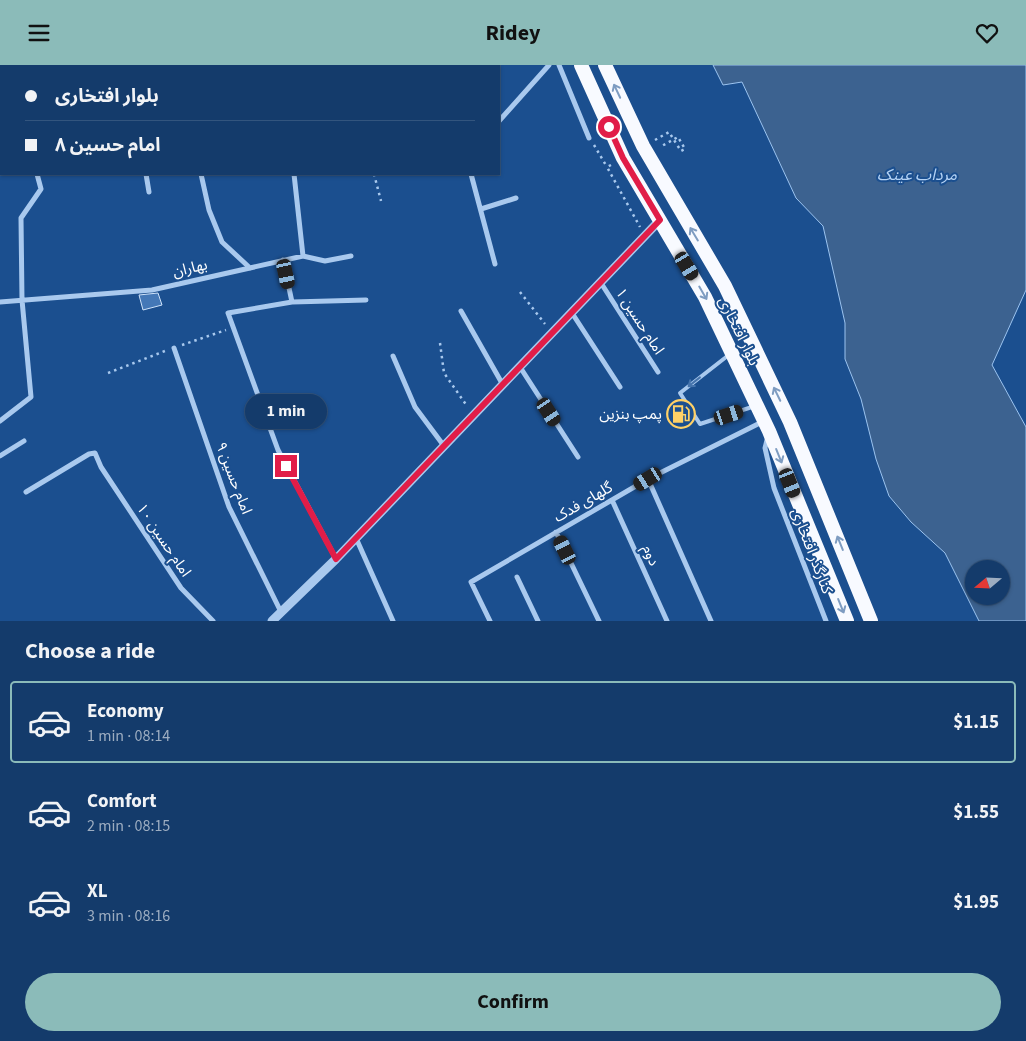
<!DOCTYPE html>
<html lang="en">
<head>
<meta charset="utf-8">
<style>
  :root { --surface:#143b6b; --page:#1d4271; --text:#f1f3f6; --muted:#9dadc1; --line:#33557e; --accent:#8bbbb9 }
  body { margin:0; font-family:"Source Sans 3","Noto Sans Arabic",sans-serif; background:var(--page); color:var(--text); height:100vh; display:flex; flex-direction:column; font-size:19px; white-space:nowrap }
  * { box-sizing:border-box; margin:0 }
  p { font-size:16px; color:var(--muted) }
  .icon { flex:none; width:28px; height:28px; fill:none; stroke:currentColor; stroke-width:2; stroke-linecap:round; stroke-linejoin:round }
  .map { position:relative; height:556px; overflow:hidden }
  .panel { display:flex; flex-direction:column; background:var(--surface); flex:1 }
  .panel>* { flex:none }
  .hud { position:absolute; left:0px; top:0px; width:500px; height:110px; box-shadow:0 1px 4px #0004,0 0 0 1px var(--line); display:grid; align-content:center; height:110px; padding:0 25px; background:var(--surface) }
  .needle { width:32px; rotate:251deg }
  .tools { position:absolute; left:965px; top:495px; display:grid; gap:10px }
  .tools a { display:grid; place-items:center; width:45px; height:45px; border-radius:50%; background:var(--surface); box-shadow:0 1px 4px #0004,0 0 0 1px var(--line); font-size:25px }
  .end { position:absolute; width:22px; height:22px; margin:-11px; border:6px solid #e11d48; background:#fff; box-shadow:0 0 0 2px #fff }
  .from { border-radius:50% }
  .bubble { position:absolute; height:35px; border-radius:18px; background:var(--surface); box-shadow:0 1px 4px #0004,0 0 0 1px var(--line); font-size:16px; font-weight:700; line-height:35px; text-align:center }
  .car { position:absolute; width:15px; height:30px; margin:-15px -8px; border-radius:6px; box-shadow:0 0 4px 1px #0007; background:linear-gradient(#222 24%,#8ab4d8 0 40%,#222 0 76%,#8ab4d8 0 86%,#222 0) }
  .hud b { display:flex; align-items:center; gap:18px; height:48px; font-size:19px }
  .hud b+b { border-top:1px solid var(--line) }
  .hud i { width:12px; height:12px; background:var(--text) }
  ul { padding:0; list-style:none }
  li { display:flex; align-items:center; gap:15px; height:82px; margin:0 10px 8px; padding:0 15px; border:2px solid transparent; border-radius:5px }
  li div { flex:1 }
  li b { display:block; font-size:19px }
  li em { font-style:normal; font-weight:700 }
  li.active { border-color:var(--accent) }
  li>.icon { width:45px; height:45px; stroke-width:1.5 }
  h2 { padding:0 25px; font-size:22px; line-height:60px }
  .action { display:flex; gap:10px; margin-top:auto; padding:10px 25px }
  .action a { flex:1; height:58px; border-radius:30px; background:var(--accent); color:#111; font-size:20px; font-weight:700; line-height:58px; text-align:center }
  header { display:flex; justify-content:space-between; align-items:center; height:65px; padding:0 25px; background:var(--accent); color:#111; font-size:22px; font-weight:700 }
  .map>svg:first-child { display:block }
</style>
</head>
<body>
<header><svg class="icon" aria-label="menu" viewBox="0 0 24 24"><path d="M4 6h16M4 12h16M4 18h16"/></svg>Ridey<svg class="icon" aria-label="heart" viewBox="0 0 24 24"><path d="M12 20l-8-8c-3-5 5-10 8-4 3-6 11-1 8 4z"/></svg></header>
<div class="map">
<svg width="1026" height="556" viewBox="0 0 1026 556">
  <rect width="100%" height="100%" fill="#1b4f8f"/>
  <path fill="#3c6290" stroke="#9cc4f0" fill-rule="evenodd" d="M713,0H1026V225L992,300L1026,362V556H979L945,488L911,457L889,431L876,394L861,334L845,294V258L823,161L796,133L742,17L723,20ZM974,504H1001V531H974Z"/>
  <path fill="#4478b7" stroke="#cfe3fa" d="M158,228L162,240L143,245L139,230Z"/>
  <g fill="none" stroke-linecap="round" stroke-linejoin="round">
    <path stroke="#a9c9ee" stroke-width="2.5" stroke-dasharray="2.5 4" stroke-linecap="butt" d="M352,0V1
      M655,75L669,67L681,86L685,84L678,72L660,82
      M594,80L607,102
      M611,100L607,102L640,162
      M374,109L381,136
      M520,227L545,259
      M440,278L444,308L467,341
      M182,280L226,265
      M108,308L165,286"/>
    <path stroke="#a9c9ee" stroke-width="4" d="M730,289L680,328L700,359L755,341"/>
    <path stroke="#a9c9ee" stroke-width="5" d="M12,0V1
      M118,0L119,1
      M280,0L281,1
      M421,0L423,1
      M559,0L589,73
      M499,56L549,0
      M146,109L149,127
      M201,109L209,145L222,177L250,203
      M294,109L303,191
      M471,109L495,199
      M481,144L516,133
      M283,195L292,237
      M601,218L658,307
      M0,237L152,225L303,191L325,196L351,191
      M461,246L503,320
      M572,248L620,322
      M174,283L229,442L281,547
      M393,291L415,342L444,381
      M520,302L578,392
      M0,356L31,332L22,235L21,153L41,124L37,109
      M768,371L765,383L774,423L826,556
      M0,391L24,376
      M648,414L711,556
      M26,427L89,389L95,388L101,402L181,523L213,556
      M612,435L667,556
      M556,467L599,556
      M356,473L393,556
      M336,494L278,385L228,248L292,237L366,235
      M517,512L538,556
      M490,556L471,517L648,414L764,356"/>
    <path stroke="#a9c9ee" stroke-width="9" d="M272,556L336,494L660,155"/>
    <path stroke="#f8faff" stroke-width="14" d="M581,0L623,93L705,232L769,366L847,556
      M605,0L643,81L725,221L790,357L871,556"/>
  </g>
  <defs><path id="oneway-shaft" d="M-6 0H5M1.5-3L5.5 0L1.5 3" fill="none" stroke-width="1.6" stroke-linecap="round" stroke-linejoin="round" transform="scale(1.25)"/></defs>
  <g stroke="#7e9cc1">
    <use href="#oneway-shaft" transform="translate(617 26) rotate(-115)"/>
    <use href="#oneway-shaft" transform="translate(694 169) rotate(-121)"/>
    <use href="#oneway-shaft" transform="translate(703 228) rotate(60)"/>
    <use href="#oneway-shaft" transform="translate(777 329) rotate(-116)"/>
    <use href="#oneway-shaft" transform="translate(779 391) rotate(68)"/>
    <use href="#oneway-shaft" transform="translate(840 478) rotate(-112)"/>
    <use href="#oneway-shaft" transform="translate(841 541) rotate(68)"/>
  </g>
  <use stroke="#4674ac" href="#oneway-shaft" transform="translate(694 317) rotate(142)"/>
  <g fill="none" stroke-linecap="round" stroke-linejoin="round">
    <path stroke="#e11d48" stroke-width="6" d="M286,401L336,494L660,155L623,93L609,62"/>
  </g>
  <defs>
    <symbol id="fuel-ring" viewBox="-11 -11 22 22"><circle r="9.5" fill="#1b4f8f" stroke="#ffd166" stroke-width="1.5"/><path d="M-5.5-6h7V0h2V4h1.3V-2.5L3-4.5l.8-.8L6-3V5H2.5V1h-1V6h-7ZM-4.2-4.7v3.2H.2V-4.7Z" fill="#ffd166"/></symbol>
  </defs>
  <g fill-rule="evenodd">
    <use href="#fuel-ring" x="665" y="333" width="32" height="32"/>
  </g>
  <g text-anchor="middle" stroke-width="4" stroke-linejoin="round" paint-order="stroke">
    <g font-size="15" fill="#fff" stroke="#1b4f8f">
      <text transform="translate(190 203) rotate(-13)" y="5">بهاران</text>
      <text transform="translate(640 256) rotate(57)" y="5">امام حسین ۱</text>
      <text transform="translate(739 266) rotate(64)" y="5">بلوار افتخاری</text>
      <text transform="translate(234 413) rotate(69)" y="5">امام حسین ۹</text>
      <text transform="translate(583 437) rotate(-30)" y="5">گلهای فدک</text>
      <text transform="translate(164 475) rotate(56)" y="5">امام حسین ۱۰</text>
      <text transform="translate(812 486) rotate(69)" y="5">کنارگذر افتخاری</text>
      <text transform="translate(651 490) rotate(66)" y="5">دوم</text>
    </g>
    <g font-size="15" fill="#fff" stroke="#1b4f8f" text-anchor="end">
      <text x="662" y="354">پمپ بنزین</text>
    </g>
    <g font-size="16" font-style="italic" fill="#b5d3f5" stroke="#1b4f8f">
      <text x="917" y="115">مرداب عینک</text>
    </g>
  </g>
</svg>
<div class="tools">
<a><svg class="needle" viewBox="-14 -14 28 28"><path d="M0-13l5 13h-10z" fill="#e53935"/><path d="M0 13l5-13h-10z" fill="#9dadc1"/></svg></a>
</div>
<i class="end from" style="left:609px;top:62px"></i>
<i class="end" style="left:286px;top:401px"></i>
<div class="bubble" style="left:245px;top:329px;width:82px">1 min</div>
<i class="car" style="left:687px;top:201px;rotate:149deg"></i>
<i class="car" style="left:286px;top:209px;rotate:168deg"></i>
<i class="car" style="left:549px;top:347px;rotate:147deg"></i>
<i class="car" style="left:729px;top:350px;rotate:72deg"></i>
<i class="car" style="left:648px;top:414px;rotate:239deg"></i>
<i class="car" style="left:790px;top:418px;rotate:158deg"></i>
<i class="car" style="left:565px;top:485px;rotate:334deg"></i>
<div class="hud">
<b><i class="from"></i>بلوار افتخاری</b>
<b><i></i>امام حسین ۸</b>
</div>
</div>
<section class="panel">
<h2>Choose a ride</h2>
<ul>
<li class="active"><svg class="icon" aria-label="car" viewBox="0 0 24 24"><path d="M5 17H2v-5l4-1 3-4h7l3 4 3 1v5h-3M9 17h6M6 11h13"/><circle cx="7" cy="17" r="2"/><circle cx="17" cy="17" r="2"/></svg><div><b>Economy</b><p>1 min · 08:14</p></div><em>$1.15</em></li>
<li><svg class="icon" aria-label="car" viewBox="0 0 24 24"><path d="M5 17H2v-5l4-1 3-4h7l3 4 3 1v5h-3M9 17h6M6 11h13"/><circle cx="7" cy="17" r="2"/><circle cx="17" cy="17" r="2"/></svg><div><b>Comfort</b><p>2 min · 08:15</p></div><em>$1.55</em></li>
<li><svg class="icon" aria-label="car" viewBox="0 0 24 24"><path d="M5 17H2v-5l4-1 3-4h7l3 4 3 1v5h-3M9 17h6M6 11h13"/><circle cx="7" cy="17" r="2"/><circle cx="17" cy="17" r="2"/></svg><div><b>XL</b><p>3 min · 08:16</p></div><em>$1.95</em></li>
</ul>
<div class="action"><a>Confirm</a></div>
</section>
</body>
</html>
